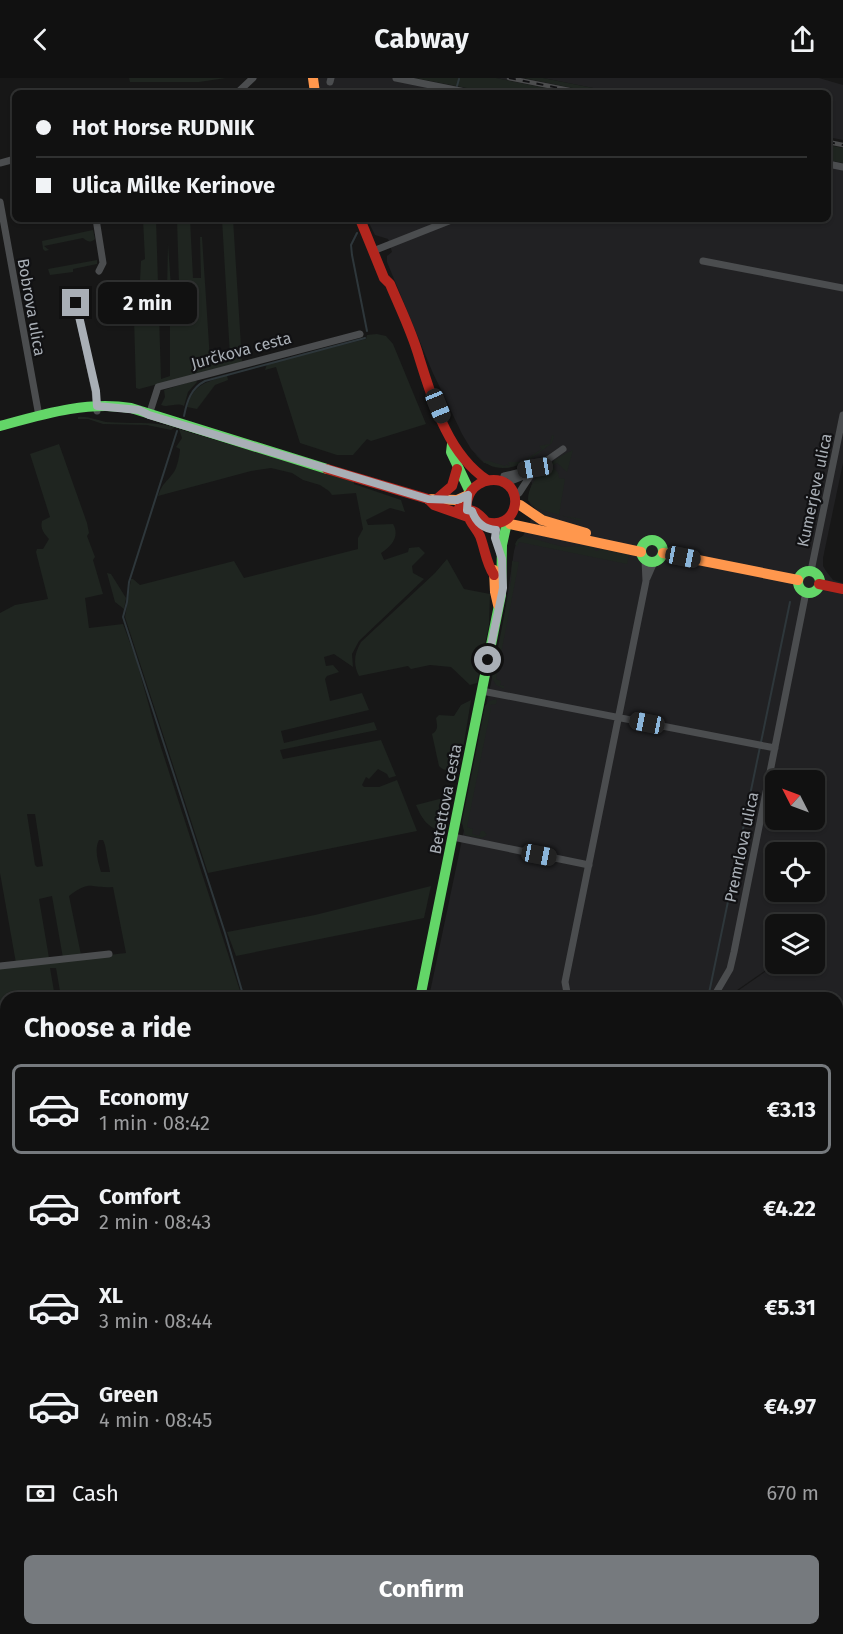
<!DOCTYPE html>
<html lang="en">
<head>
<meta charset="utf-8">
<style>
  :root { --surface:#111; --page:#1a1a1a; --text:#f1f3f6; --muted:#9c9d9f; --line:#303131; --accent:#767a7e }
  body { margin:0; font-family:"Fira Sans",sans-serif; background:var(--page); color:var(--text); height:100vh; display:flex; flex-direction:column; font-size:22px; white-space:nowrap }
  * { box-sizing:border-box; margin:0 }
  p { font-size:20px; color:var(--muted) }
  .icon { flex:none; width:33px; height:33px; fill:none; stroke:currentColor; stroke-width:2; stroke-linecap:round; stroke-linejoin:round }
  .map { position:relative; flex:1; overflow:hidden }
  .drawer { position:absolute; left:0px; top:914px; width:843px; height:644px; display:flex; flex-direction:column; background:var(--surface); border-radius:18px 18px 0 0; box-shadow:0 2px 4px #0004,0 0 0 2px var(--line) }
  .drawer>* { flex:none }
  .banner { position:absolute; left:12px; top:12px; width:819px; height:132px; border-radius:9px; box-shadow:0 2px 4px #0004,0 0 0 2px var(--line); display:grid; align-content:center; height:132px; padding:0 24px; background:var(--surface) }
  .needle { width:39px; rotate:312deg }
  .fabs { position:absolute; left:765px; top:692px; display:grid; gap:12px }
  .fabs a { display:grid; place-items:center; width:60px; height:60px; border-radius:9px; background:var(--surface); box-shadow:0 2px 4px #0004,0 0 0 2px var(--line); font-size:30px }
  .end { position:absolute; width:27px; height:27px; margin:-14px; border:8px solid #a9afb6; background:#111; box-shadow:0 0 0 3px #111 }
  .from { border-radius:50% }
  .bubble { position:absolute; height:42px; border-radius:9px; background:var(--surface); box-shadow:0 2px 4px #0004,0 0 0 2px var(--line); font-size:20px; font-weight:700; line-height:42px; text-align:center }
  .car { position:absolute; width:18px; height:36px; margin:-18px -9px; border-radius:8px; box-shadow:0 0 4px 2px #0007; background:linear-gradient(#222 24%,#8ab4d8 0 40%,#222 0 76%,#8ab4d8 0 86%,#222 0) }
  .banner b { display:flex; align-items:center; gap:21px; height:57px; font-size:22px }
  .banner b+b { border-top:2px solid var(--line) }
  .banner i { width:15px; height:15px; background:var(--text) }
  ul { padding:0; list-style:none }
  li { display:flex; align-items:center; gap:18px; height:90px; margin:0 12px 9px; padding:0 12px; border:3px solid transparent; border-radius:9px }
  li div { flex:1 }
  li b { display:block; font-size:22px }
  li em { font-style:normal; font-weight:700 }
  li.active { border-color:var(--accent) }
  li>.icon { width:54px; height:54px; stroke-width:1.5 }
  h2 { padding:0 24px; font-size:27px; line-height:72px }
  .pay { display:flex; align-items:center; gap:15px; height:66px; padding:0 24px; font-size:22px }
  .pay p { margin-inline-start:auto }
  .action { display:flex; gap:12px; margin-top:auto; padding:12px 24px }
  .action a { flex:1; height:69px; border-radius:9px; background:var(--accent); color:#fff; font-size:24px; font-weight:700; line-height:69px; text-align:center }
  header { display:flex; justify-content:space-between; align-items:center; height:78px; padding:0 24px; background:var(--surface); font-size:27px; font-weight:700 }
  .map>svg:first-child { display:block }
</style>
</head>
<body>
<header><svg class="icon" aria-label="back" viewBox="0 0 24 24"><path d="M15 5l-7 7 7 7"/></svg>Cabway<svg class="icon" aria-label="share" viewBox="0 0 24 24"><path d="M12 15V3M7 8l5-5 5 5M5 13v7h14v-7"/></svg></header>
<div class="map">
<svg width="843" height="1556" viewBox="0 0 843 1556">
  <rect width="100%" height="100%" fill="#171717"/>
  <path fill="#212123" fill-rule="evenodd" d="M319,0H415L492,15H320Z
    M496,0H523L597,15H571Z
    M543,0H819L843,7V62L828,59V15H618Z
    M828,82L843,85V385L823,480V488L826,493L833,502L843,505V928L837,932V920L729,919L778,885H814V846H776V885L727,919H429L464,752L462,743L503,547L514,473L517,462L523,458L536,431L531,427L528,422L532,405L519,387L507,390L484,385L471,371L462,356L432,293L387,184V178L392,174L388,161L375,157L367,141H828ZM776,702H814V741H776ZM776,774H814V813H776Z"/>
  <path fill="#1f2520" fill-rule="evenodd" d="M129,0H226L199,4H130Z
    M415,0H496L571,15H492Z
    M523,0H543L618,15H597Z
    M828,67L843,70V85L828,82Z
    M143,141H156L161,301L170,298V249L167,215L168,166L173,238L180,239L177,141H190L193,200H201L200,159H202L210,282C217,284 224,284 230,278L222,141H233L242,284L139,311L136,310L133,205L136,206L140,203L141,183L145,181Z
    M93,152L95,161C90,165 88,164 83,160L44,168L49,172L45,173L43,171L42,163Z
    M97,182V186L73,191V194L50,197L48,191Z
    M377,256L386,258L393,266L426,346L371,363L367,361L353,377H337L300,365L276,289L265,292L267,286L366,261L367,257Z
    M227,297L228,302L215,307L197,331L187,329C194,305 206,305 227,297Z
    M196,302L197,304L188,314L184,328C176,324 169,330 161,327L165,319L164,312Z
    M78,339C88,338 96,342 106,344C131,346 151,343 175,349L171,352L147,347L103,346L88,341H78Z
    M179,351L354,404V406L401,422L405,434L390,430L366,442L368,447L393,446C400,458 392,468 381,475L384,482L408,474L409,470L419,469L425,475L412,488L413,495L424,501L359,563L352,576L353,589L334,576L324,579L326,588L333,587L339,594L327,598L325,601L330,623L362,615L369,632L281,653L284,665L374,644L377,652L280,672L283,681L381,662L396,698L389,700L387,696L378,691L369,701L366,699L362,707L364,709H379L397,702L417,753L208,795L125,539L131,501H133L140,507L234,483L244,500L358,471V460L363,451L356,415L332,417L329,413L320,407L303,402L292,395L271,390L251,393L158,418C162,405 167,404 174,394C177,390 180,376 180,371L176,369L182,360Z
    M552,357L554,358L552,365C528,384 500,405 474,375L483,383H489L505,388L507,386L508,388L510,387L508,384H523C529,380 535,375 542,371L539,368L550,366Z
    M59,366L87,445L89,455L87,458L95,479L93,482L103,516L85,520L89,550L123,546L136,581L158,660L242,919H61L56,890H50L55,919L6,920V1080L2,1081L0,1065V889L126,875L113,809C89,811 92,801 69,818L81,877L63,880L52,818L39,821L49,880L16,885L0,795V535L15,527L48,521L36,474L37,471H43L49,461C44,455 40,451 42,443L50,439L30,376ZM27,736H35L43,788L37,789L35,787ZM99,762H103L105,767L110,794H101C98,784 94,772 99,762Z
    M573,372L567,394L557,385L552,388L558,395L559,400L565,401L559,437L581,441V443L535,430L528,422C528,400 554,380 573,372Z
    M523,458L564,469L585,468L595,470V473H598L599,471L629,477L627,486L519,464L517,469L515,466L518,461Z
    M447,481L464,511L490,516L489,547L477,605L470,607L451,589L430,587L411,591L408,588L359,598C353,586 354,576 361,564L435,495Z
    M512,483L519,484L496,601L501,603L500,607L504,608V611L496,607L492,600L511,503Z
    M107,495L111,496L126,520L124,531L115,524Z
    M497,621L496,626L489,627V630H491L467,749L473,751L472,756L479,758L481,753H484L487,757L482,760L465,757L462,745L485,628L489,623Z
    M471,622L460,689C453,692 445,695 439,688L432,656C439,652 437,647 436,640L439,637L454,638L461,627Z
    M451,718L444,753C428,751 422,741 416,727Z
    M431,808L424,840L236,878L227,854L315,837Z
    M843,1028V1375L837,1300V1032Z
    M0,1246L2,1254L6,1257V1324L0,1325V1297L2,1296Z
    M6,1408V1531L0,1512V1410Z
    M837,1445H843V1556H733L732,1551H837Z
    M14,1551H70L61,1556H12Z
    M145,1551H206V1556H144Z"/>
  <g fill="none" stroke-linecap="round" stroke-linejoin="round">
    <path stroke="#2e373b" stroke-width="2" d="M457,8L459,1
      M385,142L386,141
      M357,155L351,167L352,177L367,253
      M184,338C187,323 191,310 205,303L365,260
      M177,353L129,504L127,524L123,539L225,855L244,920
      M708,920L790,524
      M837,938L843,934
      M837,1286L843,1284
      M141,1556L142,1551"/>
    <path stroke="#4b4d4f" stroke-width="7" d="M396,0L470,15
      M330,4L331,0
      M237,15L253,0
      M0,85L15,81
      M828,86L843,89
      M0,124L39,338
      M96,141L103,185L99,193
      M373,173L454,141
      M703,183L843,210
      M76,224L95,313L97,333
      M149,337L158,309L360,256
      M504,398L533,391
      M511,403L526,397L563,371
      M519,415L534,392
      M811,493L843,337
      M647,500L654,484
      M482,613L775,670
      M453,759L589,787
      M0,888L109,876
      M568,920L565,904L646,503L645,482
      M713,920L730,891L734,874L806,514
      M0,1163L6,1162"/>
    <path stroke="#63d668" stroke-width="10" d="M0,348C44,336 86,323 131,330L327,391
      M452,366L451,374L470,414
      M641 473a11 11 0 1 1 22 0a11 11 0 1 1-22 0Z
      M798 504a11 11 0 1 1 22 0a11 11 0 1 1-22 0Z
      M420,920L501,517L502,467L506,449
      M74,1556L81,1551"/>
    <path stroke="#ff974d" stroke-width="10" d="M313,0L315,15
      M428,421L457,422L468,417
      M520,427L542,442L586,455
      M510,446L641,474
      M663,475L798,502
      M494,492L495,514L498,527
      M837,987L843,983"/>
    <path stroke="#b3261e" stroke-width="10" d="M360,141L384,200L390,206C400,230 412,254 419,279C433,323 447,375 487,402
      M327,391L428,421L434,427L468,439
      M438,420L452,408L457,391
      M459,430C473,432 477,433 486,444C516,453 526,412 501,403C494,401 485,402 479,406C467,413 463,430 470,442C473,448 477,452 480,458C485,471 486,485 494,497
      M819,506L843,511
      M837,1001L843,998
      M0,1212L6,1211
      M0,1388L6,1386
      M0,1401L6,1399
      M0,1536L5,1556"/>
    <defs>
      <path id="rail" d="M509,0L584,15
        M828,64L843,67"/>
    </defs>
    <use href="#rail" stroke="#4c4d4e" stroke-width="4.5"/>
    <use href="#rail" stroke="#111113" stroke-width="2" stroke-dasharray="7" stroke-linecap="butt"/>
  </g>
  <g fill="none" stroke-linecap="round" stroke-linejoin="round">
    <path stroke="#a9afb6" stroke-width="8" d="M76,225L96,313L97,328L139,332L149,337L428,421L457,422L468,417L467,432L472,433C476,445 484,451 496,452L495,460L502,481L503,510L488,582"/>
  </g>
  <g text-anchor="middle" stroke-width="4.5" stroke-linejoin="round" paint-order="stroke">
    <g font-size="16" fill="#a9afb6" stroke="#111113">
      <text transform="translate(32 229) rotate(80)" y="6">Bobrova ulica</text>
      <text transform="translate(241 272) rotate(-15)" y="6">Jurčkova cesta</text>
      <text transform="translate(814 412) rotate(-78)" y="6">Kumerjeve ulica</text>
      <text transform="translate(445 721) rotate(-79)" y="6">Betettova cesta</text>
      <text transform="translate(741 769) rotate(-78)" y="6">Premrlova ulica</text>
    </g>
  </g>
</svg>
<div class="fabs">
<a><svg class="needle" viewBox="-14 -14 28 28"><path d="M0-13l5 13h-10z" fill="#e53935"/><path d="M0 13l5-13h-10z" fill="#9c9d9f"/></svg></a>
<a><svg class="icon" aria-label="locate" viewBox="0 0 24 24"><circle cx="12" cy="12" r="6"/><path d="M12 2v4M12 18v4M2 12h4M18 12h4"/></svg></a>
<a><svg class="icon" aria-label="layers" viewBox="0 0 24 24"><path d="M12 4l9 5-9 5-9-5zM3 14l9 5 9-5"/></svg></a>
</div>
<i class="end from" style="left:488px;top:582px"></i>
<i class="end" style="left:76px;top:225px"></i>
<div class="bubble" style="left:98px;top:204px;width:99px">2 min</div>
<i class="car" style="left:438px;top:328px;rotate:158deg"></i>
<i class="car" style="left:535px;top:390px;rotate:261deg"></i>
<i class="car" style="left:683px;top:479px;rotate:101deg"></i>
<i class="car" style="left:647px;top:645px;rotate:281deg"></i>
<i class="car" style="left:539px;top:777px;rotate:101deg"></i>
<div class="banner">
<b><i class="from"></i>Hot Horse RUDNIK</b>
<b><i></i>Ulica Milke Kerinove</b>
</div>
<section class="drawer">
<h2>Choose a ride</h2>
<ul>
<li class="active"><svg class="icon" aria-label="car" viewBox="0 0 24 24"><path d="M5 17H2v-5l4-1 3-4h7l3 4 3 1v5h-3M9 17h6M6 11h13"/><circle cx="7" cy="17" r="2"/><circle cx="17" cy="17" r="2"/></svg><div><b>Economy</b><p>1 min · 08:42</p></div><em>€3.13</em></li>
<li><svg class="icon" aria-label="car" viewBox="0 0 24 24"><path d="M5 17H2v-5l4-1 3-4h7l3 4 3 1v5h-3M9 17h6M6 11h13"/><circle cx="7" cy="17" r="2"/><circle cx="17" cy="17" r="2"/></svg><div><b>Comfort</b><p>2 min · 08:43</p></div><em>€4.22</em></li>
<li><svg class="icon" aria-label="car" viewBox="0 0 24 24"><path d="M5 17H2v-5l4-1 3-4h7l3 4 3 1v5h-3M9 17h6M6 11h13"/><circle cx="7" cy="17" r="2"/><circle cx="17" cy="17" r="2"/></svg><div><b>XL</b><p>3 min · 08:44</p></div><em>€5.31</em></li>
<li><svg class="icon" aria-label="car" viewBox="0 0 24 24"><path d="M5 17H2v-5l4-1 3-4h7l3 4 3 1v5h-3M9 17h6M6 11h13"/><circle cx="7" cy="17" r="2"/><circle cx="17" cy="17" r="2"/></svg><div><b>Green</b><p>4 min · 08:45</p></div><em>€4.97</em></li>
</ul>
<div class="pay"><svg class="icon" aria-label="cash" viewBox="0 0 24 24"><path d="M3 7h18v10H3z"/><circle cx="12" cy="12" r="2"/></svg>Cash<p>670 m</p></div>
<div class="action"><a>Confirm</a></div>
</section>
</div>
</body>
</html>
